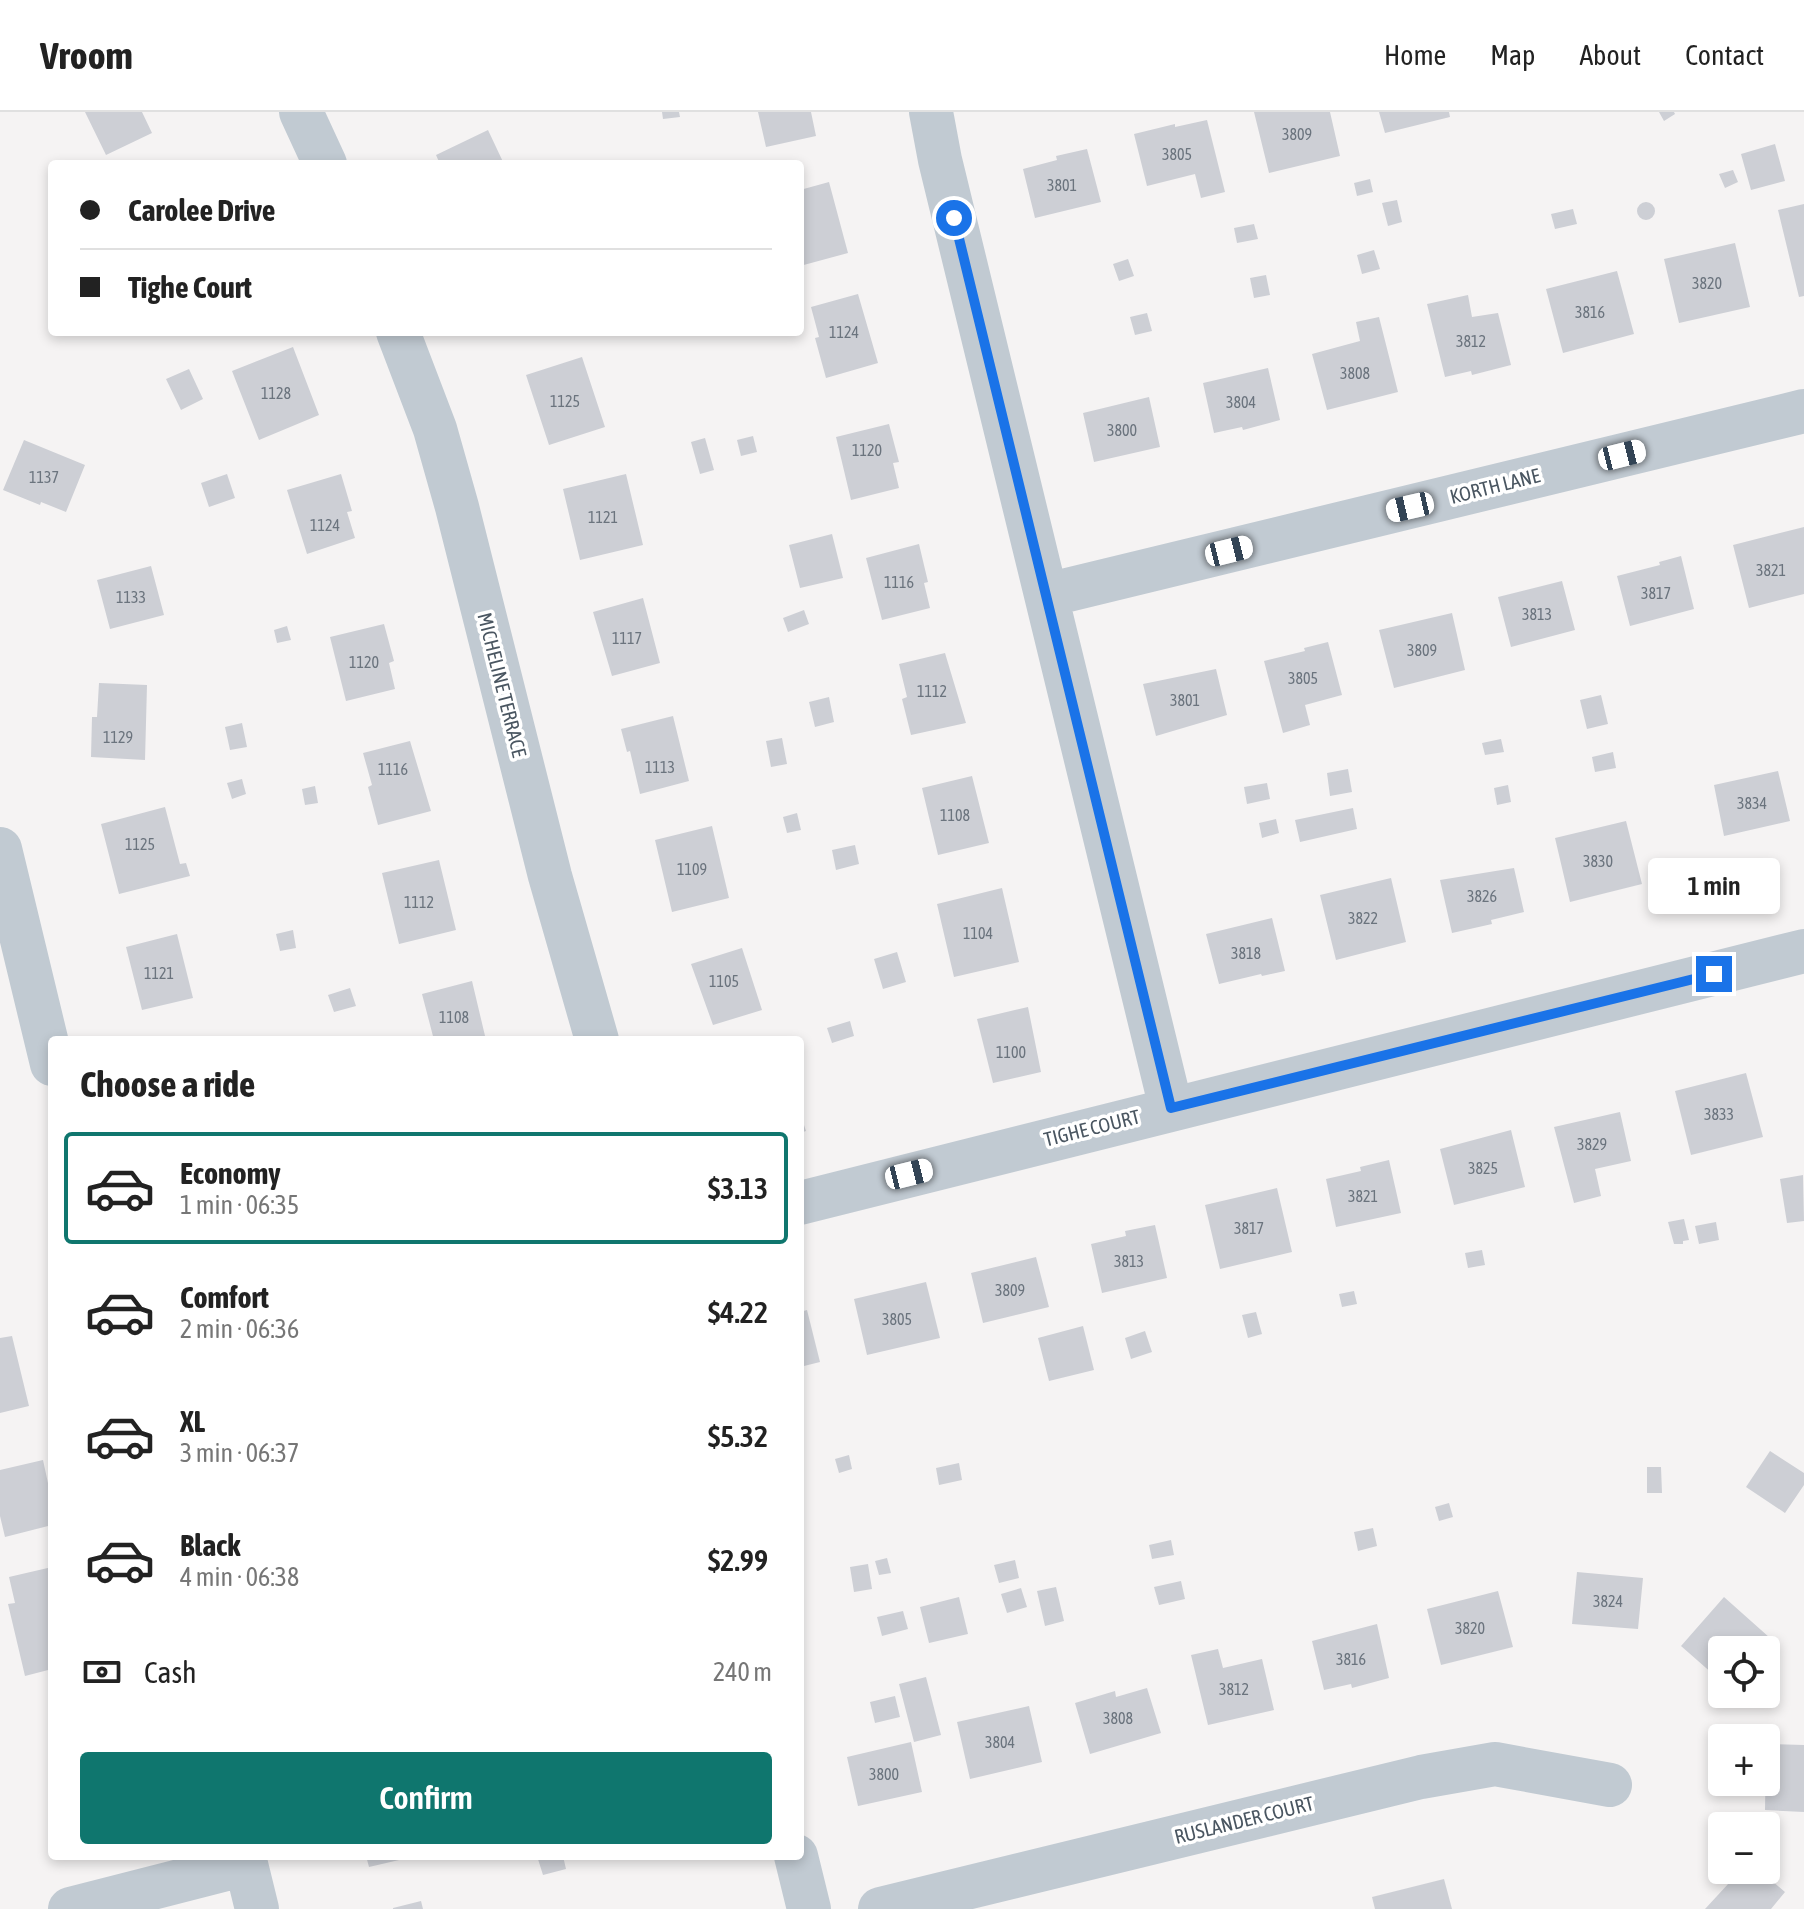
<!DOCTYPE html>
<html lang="en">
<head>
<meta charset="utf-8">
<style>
  :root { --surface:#fff; --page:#f2f2f2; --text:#222; --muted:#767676; --line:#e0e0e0; --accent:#0f766e }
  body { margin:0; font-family:"Asap Condensed",sans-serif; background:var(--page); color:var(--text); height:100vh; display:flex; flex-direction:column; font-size:30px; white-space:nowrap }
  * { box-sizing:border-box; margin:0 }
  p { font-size:26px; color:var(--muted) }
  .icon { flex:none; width:44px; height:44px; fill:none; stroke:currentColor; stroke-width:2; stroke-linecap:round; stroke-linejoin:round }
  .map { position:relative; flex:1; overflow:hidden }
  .drawer { position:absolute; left:48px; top:924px; width:756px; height:824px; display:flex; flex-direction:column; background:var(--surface); border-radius:8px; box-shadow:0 4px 12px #0003 }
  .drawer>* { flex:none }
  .banner { position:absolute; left:48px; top:48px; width:756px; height:176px; border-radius:8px; box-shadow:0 4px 12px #0003; display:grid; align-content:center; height:176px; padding:0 32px; background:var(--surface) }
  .controls { position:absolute; left:1708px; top:1524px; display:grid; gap:16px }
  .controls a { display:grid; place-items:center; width:72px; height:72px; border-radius:8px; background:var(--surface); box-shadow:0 4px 12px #0003; font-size:40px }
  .end { position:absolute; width:36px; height:36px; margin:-18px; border:10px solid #1a73e8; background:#fff; box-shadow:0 0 0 4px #fff }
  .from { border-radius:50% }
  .bubble { position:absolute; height:56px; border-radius:8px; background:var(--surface); box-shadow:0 4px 12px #0003; font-size:26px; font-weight:600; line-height:56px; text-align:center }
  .car { position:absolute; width:24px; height:48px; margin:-24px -12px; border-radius:10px; box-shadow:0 0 6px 2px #0007; background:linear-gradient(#fff 24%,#345 0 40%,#fff 0 76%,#345 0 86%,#fff 0) }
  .banner b { display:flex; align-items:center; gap:28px; height:76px; font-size:30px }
  .banner b+b { border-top:2px solid var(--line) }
  .banner i { width:20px; height:20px; background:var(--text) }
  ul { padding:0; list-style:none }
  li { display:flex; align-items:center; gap:24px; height:112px; margin:0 16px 12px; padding:0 16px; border:4px solid transparent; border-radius:8px }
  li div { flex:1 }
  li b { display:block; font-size:30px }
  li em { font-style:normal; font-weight:600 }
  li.active { border-color:var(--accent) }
  li>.icon { width:72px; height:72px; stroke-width:1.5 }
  h2 { padding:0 32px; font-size:36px; line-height:96px }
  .pay { display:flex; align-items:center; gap:20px; height:88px; padding:0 32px; font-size:30px }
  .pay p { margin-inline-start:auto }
  .action { display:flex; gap:16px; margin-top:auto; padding:16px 32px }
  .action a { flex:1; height:92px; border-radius:8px; background:var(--accent); color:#fff; font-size:32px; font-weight:600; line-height:92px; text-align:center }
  header { display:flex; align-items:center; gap:48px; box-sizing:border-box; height:112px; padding:0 40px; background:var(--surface); border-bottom:2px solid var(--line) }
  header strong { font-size:38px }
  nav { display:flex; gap:44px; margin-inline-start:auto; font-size:28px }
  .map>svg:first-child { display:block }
</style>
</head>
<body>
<header>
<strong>Vroom</strong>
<nav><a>Home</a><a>Map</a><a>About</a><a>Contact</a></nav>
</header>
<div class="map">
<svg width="1804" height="1797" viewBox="0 0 1804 1797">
  <rect width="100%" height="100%" fill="#f5f3f3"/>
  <path fill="#cdcfd5" d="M85,0H142L152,21L106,43Z
    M662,0H679L680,5L663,7Z
    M758,0H811L816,24L766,35Z
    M1254,0H1330L1340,44L1269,61Z
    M1379,0H1449L1450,5L1385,21Z
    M1659,0H1674L1675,2L1664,9Z
    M1207,8L1225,80L1201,86L1195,62L1147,74L1134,22L1175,12V15Z
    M488,18L504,52H440L436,43Z
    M1775,32L1785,69L1751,78L1741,42Z
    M1087,37L1101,90L1035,106L1023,57L1057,48L1056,44Z
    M1733,58L1738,70L1725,76L1719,62Z
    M1370,67L1373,80L1357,84L1354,71Z
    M829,70L848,141L800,154V78Z
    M1397,88L1402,110L1388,114L1382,91Z
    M1637 99a9 9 0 1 1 18 0a9 9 0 1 1-18 0Z
    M1804,92V184L1799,185L1778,98Z
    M1573,97L1577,112L1555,117L1551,102Z
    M1254,112L1258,127L1237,131L1234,116Z
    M1735,131L1750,195L1679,211L1664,147Z
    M1374,138L1380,157L1362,162L1357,143Z
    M1128,147L1134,164L1119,169L1113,152Z
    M1617,159L1634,222L1563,241L1546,177Z
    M1266,163L1270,183L1254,186L1250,166Z
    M858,182L878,251L826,266L815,226L819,225L811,195Z
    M1468,183L1472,205L1498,201L1511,253L1472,263L1471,259L1445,265L1427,192Z
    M1147,201L1152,219L1135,223L1130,205Z
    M1379,205L1398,280L1327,298L1312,242L1360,229L1356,210Z
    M293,235L319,303L259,328L232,259Z
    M582,245L605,315L549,333L526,263Z
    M1268,256L1280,308L1243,318L1242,315L1214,321L1203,271Z
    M189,257L203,287L181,298L166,267Z
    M1149,285L1160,335L1094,350L1083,301Z
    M889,312L899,350L893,351L899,376L851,388L836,325Z
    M753,324L757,340L741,344L737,328Z
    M705,326L714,358L700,362L691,330Z
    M24,328L85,353L66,400L41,390L40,393L3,378Z
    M227,362L235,386L209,395L201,371Z
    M341,362L352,399L347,400L355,426L307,442L287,378Z
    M626,362L643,433L580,448L563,377Z
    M1804,415V482L1749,496L1733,433Z
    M832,422L843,466L800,476L789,433Z
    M919,432L928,470L924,471L930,496L882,508L866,446Z
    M1681,444L1694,497L1630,514L1617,464L1660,453L1659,450Z
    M151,454L164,503L110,517L97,468Z
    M1562,469L1575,518L1511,535L1498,485Z
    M643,486L660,551L612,564L593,500Z
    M804,498L809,512L788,520L783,506Z
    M1452,501L1465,558L1394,576L1379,518Z
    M384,512L394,549L389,551L395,577L346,589L330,525Z
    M287,514L291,528L277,531L274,518Z
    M1328,530L1342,583L1305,593L1310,613L1283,621L1264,549L1305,539L1304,536Z
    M945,541L966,611L911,623L902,587L907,585L899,552Z
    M1216,557L1227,603L1156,624L1143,572Z
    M99,571L147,573L145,648L91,645L92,605H97Z
    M1601,583L1608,612L1587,617L1580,588Z
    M829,585L834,610L815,615L809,590Z
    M673,604L689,669L640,682L630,639L627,640L621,617Z
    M242,611L247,635L230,638L225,615Z
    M782,626L787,652L771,655L766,629Z
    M1501,627L1504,640L1485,643L1482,631Z
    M410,629L431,699L378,713L368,675L372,673L363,641Z
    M1613,640L1616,656L1595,660L1592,645Z
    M1348,657L1352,680L1330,684L1327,661Z
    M1778,659L1790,709L1724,724L1714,673Z
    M972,664L989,731L938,743L922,676Z
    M242,667L246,682L232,687L227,671Z
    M1267,671L1270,687L1247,692L1244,675Z
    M1508,673L1511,690L1497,693L1494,676Z
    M315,674L318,691L305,693L302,677Z
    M165,695L180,752L186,751L190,764L119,782L101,712Z
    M1353,696L1357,717L1300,730L1295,708Z
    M797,701L801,718L787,721L783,705Z
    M1276,707L1279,721L1262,726L1259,711Z
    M1626,709L1642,772L1570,790L1555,726Z
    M712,714L729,786L672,800L655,728Z
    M855,733L859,752L836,758L832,738Z
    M439,748L456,818L399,832L382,761Z
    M1514,756L1524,800L1491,808L1492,812L1452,821L1440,768Z
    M1391,766L1406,830L1336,848L1320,783Z
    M1002,776L1019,850L954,865L937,792Z
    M1272,806L1285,859L1262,864L1261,862L1219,872L1206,822Z
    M293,818L296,836L280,839L276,822Z
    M177,822L193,886L142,898L126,835Z
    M742,836L762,898L713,913L691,852Z
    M897,840L906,870L883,877L874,847Z
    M472,869L486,928H434L422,882Z
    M350,876L356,894L334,900L328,883Z
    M1028,895L1041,960L993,971L977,907Z
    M850,909L854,924L832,931L827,916Z
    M1746,961L1763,1025L1691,1043L1675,979Z
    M1620,1000L1631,1049L1595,1057L1601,1084L1574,1091L1554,1015Z
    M800,1001L806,1019L800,1021Z
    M1511,1018L1525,1075L1454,1093L1440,1037Z
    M1389,1048L1401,1101L1336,1115L1326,1067L1361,1059L1360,1055Z
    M1803,1063L1804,1109L1787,1111L1780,1067Z
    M1277,1076L1292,1140L1220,1157L1205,1093Z
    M1684,1107L1689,1128L1683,1129V1132H1674L1668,1110Z
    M1716,1110L1719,1128L1699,1132L1695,1114Z
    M1155,1113L1167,1166L1102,1181L1091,1132L1126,1124L1125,1119Z
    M1482,1138L1485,1153L1468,1156L1465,1141Z
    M1036,1145L1049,1195L983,1211L971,1161Z
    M926,1170L940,1226L867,1243L854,1187Z
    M1354,1179L1357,1192L1342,1195L1339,1182Z
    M807,1198L820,1250L800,1255V1200Z
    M1256,1200L1262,1222L1248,1226L1242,1203Z
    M1083,1214L1094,1258L1049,1269L1038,1226Z
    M1145,1219L1152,1240L1131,1247L1125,1226Z
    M12,1224L29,1294L0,1301V1226Z
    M1770,1339L1804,1361V1373L1785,1401L1746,1375Z
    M849,1343L852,1357L839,1361L835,1347Z
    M43,1348L51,1385H48L52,1413L5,1425L0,1404V1358Z
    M959,1351L962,1368L939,1373L936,1356Z
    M1647,1355H1661L1662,1381H1647Z
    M1449,1391L1453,1405L1439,1409L1435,1395Z
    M1373,1416L1377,1434L1358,1439L1354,1420Z
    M1171,1428L1174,1443L1152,1447L1149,1433Z
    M887,1446L891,1461L879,1463L875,1449Z
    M1015,1448L1019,1466L999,1471L994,1453Z
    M868,1452L872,1477L854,1480L850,1455Z
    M52,1455V1557L25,1564L8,1492L15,1491L9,1465Z
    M1577,1460L1643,1466L1638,1517L1572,1512Z
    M1181,1469L1185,1487L1159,1493L1154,1475Z
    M1056,1475L1064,1509L1045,1514L1037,1479Z
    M1021,1476L1027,1495L1007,1501L1001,1482Z
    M1498,1479L1513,1535L1441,1553L1427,1497Z
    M959,1485L968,1522L929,1531L920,1495Z
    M1724,1485L1779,1534L1766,1548V1538H1722V1570L1681,1534Z
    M903,1499L908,1517L882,1524L877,1505Z
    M1377,1512L1389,1566L1352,1576L1351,1572L1324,1578L1312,1529Z
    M1218,1537L1223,1556L1262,1547L1274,1598L1208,1613L1191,1543Z
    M926,1565L941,1623L914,1630L899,1572Z
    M1147,1576L1161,1621L1090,1642L1075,1591L1115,1579L1116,1585Z
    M895,1584L900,1605L875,1611L870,1590Z
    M1029,1594L1042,1650L970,1667L957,1610Z
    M911,1630L922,1680L858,1694L847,1645Z
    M1766,1632L1804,1633V1700L1765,1698Z
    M366,1744H412V1745L369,1755Z
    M537,1744H563L566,1757L543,1763Z
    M1741,1758H1759L1785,1780L1771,1797H1705Z
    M1444,1767L1452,1797H1375L1372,1785Z
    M421,1789L423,1797H393V1796Z"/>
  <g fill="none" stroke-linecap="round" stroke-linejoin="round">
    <path stroke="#c1cad2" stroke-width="44" d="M301,0L325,52
      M931,0L940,48L1171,996
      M398,220L435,317L457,395L550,764L597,928
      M1047,483L1804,299
      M0,737L52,952
      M800,1091L1804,839
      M244,1744L257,1797
      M796,1744L809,1797
      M70,1797L246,1752
      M880,1797L1421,1665L1495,1652L1610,1673"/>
  </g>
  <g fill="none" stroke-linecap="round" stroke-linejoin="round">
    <path stroke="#1a73e8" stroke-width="10" d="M954,106L1171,996L1714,862"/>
  </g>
  <g text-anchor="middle" stroke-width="7" stroke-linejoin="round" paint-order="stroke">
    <g font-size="16" fill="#6b747e">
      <text x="1297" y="28">3809</text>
      <text x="1177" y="48">3805</text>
      <text x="1062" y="79">3801</text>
      <text x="1707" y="177">3820</text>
      <text x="1590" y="206">3816</text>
      <text x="844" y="226">1124</text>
      <text x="1471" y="235">3812</text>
      <text x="1355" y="267">3808</text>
      <text x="276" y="287">1128</text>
      <text x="565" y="295">1125</text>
      <text x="1241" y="296">3804</text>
      <text x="1122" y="324">3800</text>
      <text x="867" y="344">1120</text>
      <text x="44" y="371">1137</text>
      <text x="603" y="411">1121</text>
      <text x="325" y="419">1124</text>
      <text x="1771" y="464">3821</text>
      <text x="899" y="476">1116</text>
      <text x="1656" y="487">3817</text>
      <text x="131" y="491">1133</text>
      <text x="1537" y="508">3813</text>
      <text x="627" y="532">1117</text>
      <text x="1422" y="544">3809</text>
      <text x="364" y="556">1120</text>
      <text x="1303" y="572">3805</text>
      <text x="932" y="585">1112</text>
      <text x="1185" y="594">3801</text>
      <text x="118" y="631">1129</text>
      <text x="660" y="661">1113</text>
      <text x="393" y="663">1116</text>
      <text x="1752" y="697">3834</text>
      <text x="955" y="709">1108</text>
      <text x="140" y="738">1125</text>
      <text x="1598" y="755">3830</text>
      <text x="692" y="763">1109</text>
      <text x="1482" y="790">3826</text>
      <text x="419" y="796">1112</text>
      <text x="1363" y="812">3822</text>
      <text x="978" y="827">1104</text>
      <text x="1246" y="847">3818</text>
      <text x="159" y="867">1121</text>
      <text x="724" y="875">1105</text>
      <text x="454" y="911">1108</text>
      <text x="1011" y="946">1100</text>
      <text x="1719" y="1008">3833</text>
      <text x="1592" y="1038">3829</text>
      <text x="1483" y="1062">3825</text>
      <text x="1363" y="1090">3821</text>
      <text x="1249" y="1122">3817</text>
      <text x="1129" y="1155">3813</text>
      <text x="1010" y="1184">3809</text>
      <text x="897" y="1213">3805</text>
      <text x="1608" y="1495">3824</text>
      <text x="1470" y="1522">3820</text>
      <text x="1351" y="1553">3816</text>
      <text x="1234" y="1583">3812</text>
      <text x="1118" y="1612">3808</text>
      <text x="1000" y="1636">3804</text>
      <text x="884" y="1668">3800</text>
    </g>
    <g font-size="20" fill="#4a5661" stroke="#fff">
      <text transform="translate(1495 374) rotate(-14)" y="7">KORTH LANE</text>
      <text transform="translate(502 573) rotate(76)" y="7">MICHELINE TERRACE</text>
      <text transform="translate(1092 1016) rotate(-14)" y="7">TIGHE COURT</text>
      <text transform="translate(1244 1708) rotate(-14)" y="7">RUSLANDER COURT</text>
    </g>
  </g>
</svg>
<div class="controls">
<a><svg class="icon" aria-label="locate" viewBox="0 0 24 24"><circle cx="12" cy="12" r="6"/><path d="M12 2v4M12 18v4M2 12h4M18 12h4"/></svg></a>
<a>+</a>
<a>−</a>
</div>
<i class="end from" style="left:954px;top:106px"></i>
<i class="end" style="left:1714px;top:862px"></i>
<div class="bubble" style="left:1648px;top:746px;width:132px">1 min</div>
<i class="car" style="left:1622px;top:343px;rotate:76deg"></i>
<i class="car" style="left:1410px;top:395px;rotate:257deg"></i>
<i class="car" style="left:1229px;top:439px;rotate:76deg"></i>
<i class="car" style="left:909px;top:1062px;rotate:76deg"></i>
<div class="banner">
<b><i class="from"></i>Carolee Drive</b>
<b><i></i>Tighe Court</b>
</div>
<section class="drawer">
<h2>Choose a ride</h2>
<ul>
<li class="active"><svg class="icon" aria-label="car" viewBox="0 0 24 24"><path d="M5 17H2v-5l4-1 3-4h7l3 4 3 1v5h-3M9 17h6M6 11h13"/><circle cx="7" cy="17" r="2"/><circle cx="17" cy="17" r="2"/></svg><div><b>Economy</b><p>1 min · 06:35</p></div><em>$3.13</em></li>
<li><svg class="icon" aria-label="car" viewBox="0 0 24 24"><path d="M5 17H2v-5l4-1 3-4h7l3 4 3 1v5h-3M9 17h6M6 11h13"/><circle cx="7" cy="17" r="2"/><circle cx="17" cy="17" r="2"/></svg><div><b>Comfort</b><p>2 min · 06:36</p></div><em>$4.22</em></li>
<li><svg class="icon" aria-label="car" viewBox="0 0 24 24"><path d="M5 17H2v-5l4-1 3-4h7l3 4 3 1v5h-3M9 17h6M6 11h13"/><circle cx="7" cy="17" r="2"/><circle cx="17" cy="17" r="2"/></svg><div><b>XL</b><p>3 min · 06:37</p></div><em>$5.32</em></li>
<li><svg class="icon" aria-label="car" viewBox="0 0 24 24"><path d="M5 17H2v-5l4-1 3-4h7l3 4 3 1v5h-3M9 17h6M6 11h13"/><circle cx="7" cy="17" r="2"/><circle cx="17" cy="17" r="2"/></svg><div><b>Black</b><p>4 min · 06:38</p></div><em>$2.99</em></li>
</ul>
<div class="pay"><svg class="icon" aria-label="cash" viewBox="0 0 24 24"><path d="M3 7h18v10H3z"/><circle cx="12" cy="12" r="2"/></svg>Cash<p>240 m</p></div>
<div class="action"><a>Confirm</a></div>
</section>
</div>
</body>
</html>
